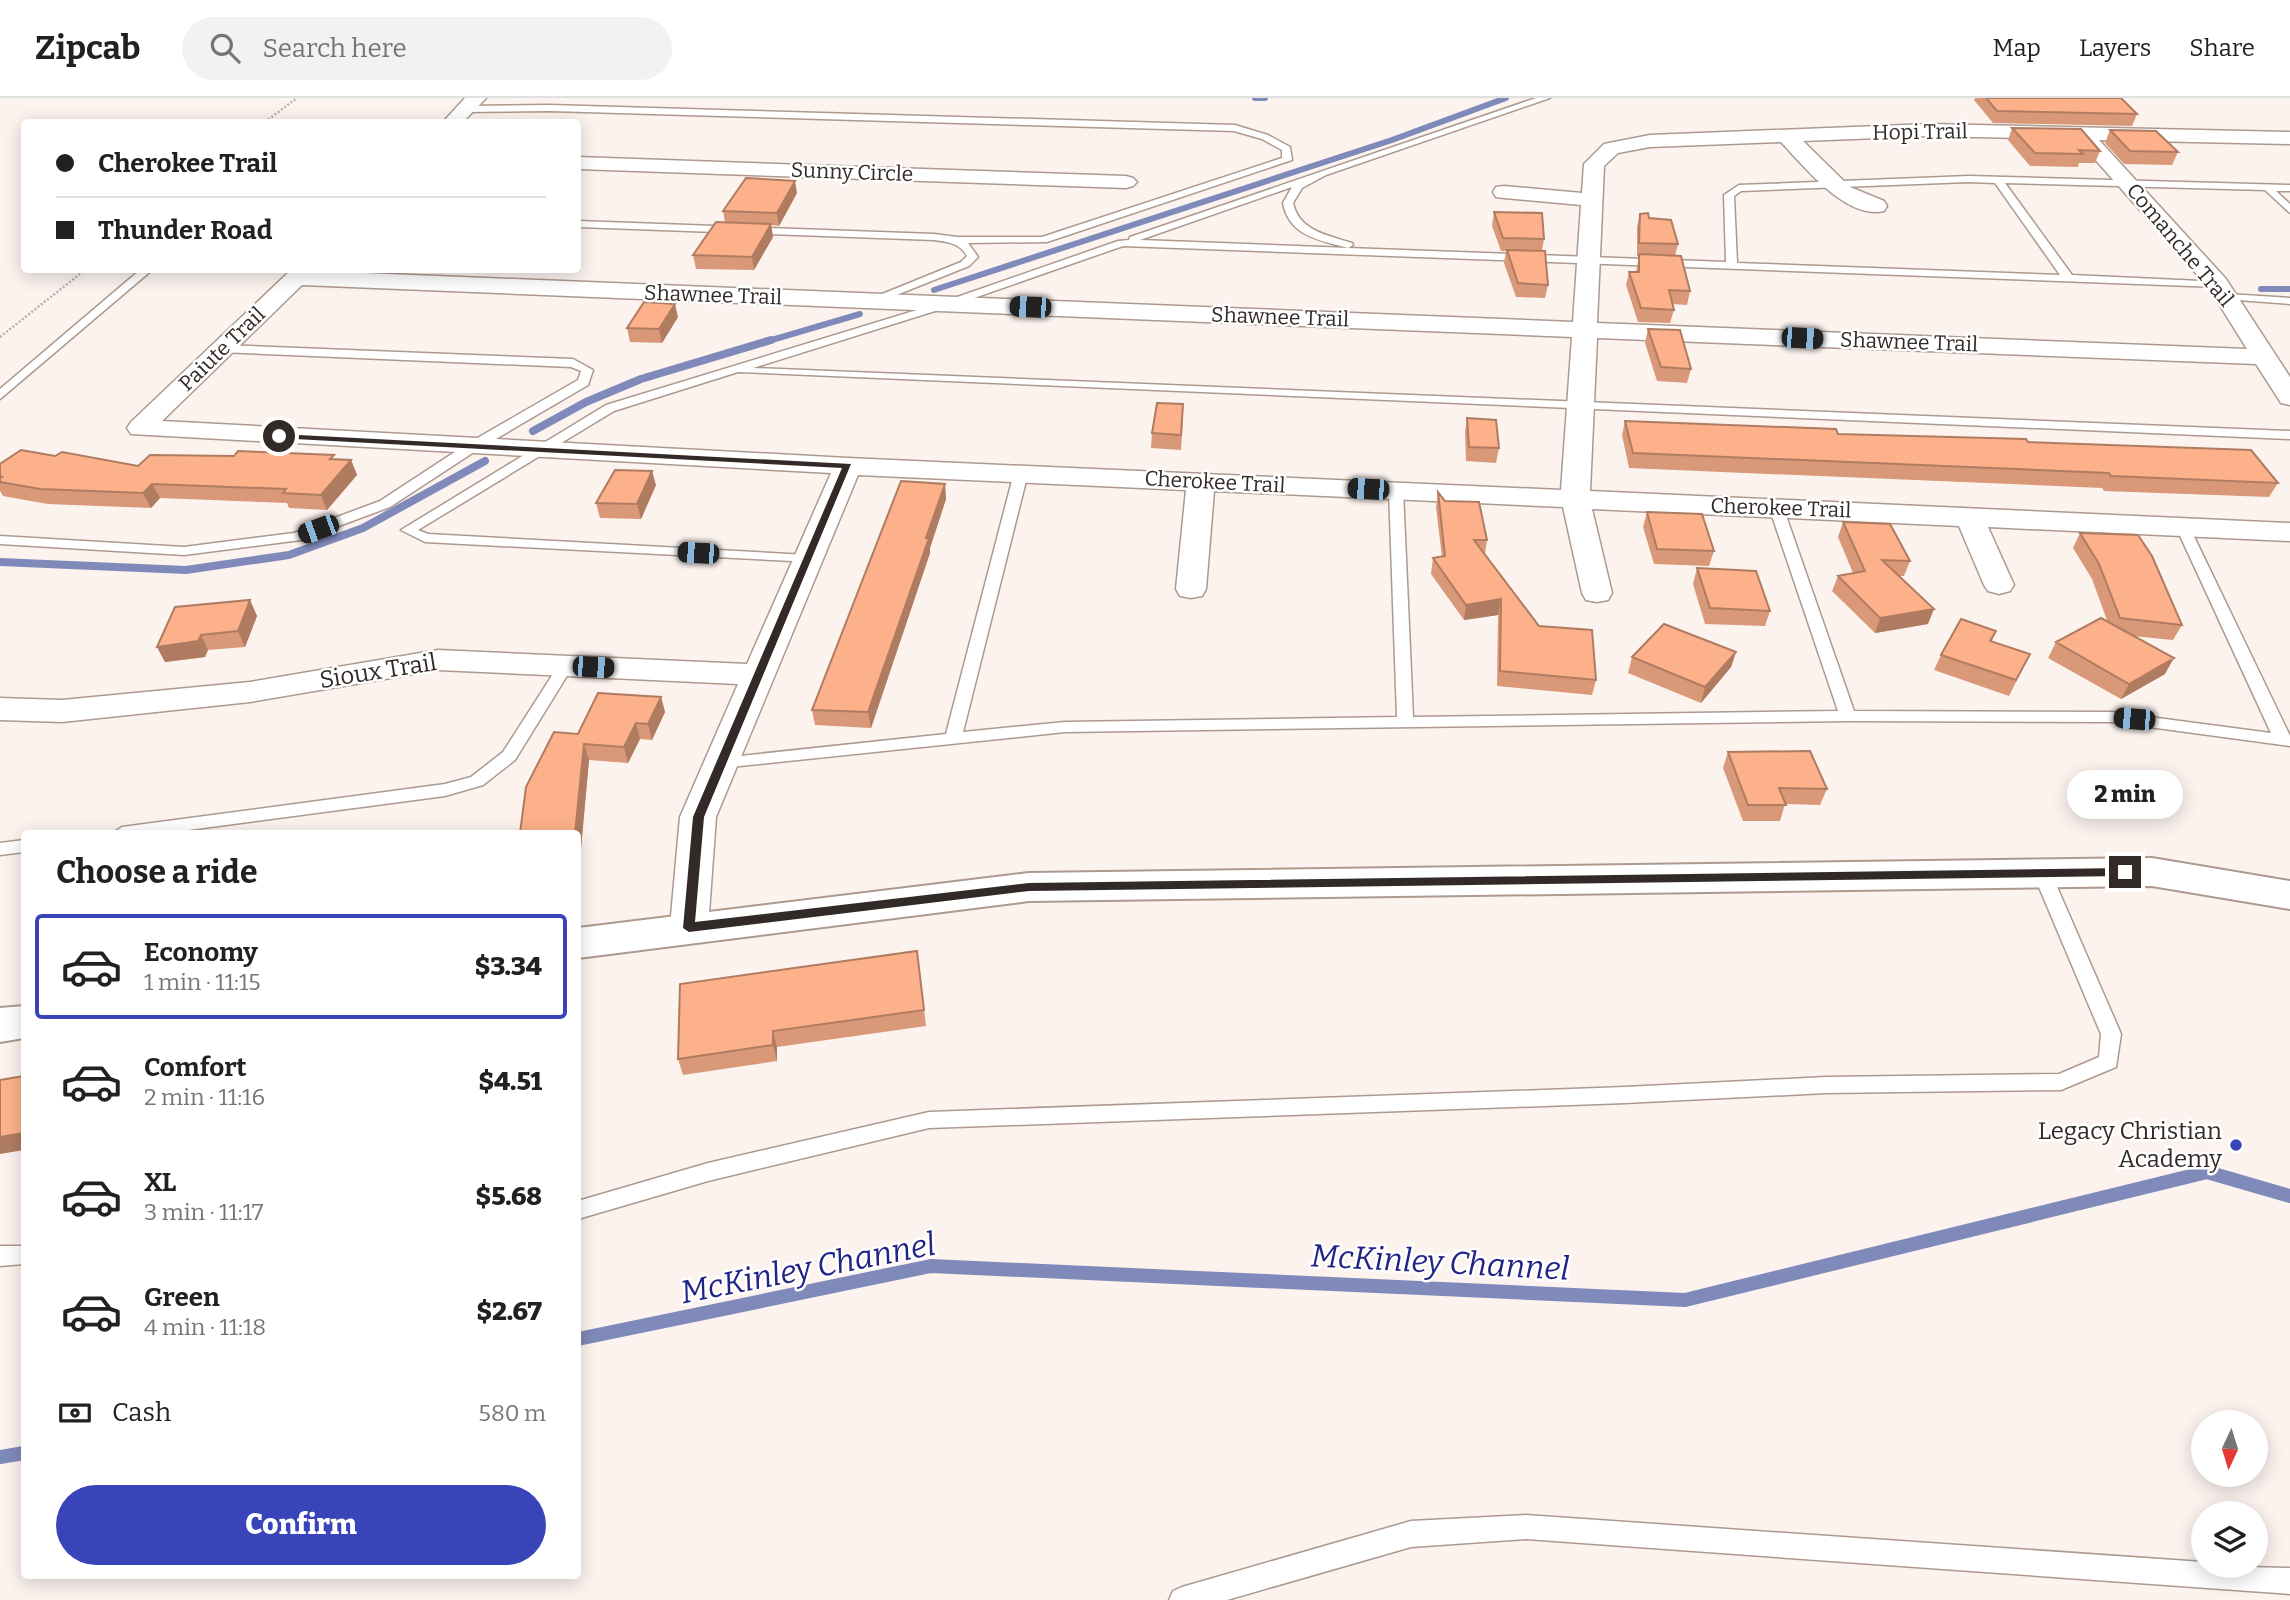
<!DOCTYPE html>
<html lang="en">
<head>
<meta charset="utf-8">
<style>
  :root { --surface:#fff; --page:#f2f2f2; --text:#202124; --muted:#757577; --line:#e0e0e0; --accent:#3944b8 }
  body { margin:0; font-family:Bitter,serif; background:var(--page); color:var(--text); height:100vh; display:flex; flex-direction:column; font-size:26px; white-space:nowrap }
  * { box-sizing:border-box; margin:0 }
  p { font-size:23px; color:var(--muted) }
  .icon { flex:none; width:38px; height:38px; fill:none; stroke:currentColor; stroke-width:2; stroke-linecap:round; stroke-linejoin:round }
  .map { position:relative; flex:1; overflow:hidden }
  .drawer { position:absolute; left:21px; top:732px; width:560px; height:749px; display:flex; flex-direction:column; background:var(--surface); border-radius:7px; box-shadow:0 4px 18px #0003 }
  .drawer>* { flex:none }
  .top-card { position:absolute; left:21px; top:21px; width:560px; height:154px; border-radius:7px; box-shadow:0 4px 18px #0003; display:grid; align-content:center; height:154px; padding:0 35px; background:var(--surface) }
  .needle { width:46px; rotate:184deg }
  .buttons { position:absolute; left:2191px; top:1312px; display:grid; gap:14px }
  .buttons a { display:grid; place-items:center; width:77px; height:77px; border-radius:50%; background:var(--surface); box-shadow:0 4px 18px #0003; font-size:35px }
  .end { position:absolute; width:32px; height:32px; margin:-16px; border:9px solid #322a26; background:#fff; box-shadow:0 0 0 4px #fff }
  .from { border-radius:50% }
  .bubble { position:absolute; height:49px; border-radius:24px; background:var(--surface); box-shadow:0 4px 18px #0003; font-size:23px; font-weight:800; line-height:49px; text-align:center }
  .car { position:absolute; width:21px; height:42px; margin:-21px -10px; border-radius:9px; box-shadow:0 0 5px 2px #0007; background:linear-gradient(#222 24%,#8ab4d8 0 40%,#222 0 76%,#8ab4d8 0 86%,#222 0) }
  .top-card b { display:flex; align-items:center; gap:24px; height:66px; font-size:26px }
  .top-card b+b { border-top:2px solid var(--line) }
  .top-card i { width:18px; height:18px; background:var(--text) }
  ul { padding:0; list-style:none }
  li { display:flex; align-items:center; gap:21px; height:105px; margin:0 14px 10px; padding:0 21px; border:4px solid transparent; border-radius:7px }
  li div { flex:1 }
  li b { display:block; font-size:26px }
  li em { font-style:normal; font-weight:800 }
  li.selected { border-color:var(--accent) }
  li>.icon { width:63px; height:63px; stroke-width:1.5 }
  h2 { padding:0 35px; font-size:32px; line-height:84px }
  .pay { display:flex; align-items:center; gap:18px; height:77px; padding:0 35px; font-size:26px }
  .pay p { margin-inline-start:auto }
  .action { display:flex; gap:14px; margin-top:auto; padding:14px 35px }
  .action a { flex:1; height:80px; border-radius:42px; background:var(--accent); color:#fff; font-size:28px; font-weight:800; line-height:80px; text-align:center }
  header { display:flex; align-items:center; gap:42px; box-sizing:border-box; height:98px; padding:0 35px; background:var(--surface); border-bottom:2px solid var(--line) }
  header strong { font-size:33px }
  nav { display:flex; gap:38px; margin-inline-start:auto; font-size:24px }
  .search { width:490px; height:63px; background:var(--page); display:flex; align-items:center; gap:18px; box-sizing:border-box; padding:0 24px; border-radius:38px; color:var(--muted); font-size:26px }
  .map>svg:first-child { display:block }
</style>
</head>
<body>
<header>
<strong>Zipcab</strong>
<div class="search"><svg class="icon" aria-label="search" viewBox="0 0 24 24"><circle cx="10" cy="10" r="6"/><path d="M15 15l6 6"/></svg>Search here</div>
<nav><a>Map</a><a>Layers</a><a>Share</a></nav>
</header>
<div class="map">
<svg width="2290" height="1502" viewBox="0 0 2290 1502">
  <rect width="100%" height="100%" fill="#fcf3ef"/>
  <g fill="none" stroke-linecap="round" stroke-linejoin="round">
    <path stroke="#808aba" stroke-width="6" d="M1255,0H1265
      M2261,191H2290
      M934,192L1392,42L1506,0
      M765,244L860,216"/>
    <path stroke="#808aba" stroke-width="8" d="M533,333L586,304L641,281L771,242
      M0,464L186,472L289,457L363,430L485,363"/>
    <path stroke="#808aba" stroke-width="14" d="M578,1241L931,1168L1685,1202L2207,1074L2290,1098
      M0,1359L24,1355"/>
    <defs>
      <path id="service" d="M1536,0H1550L1326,77L1302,90L1293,105C1299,133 1327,137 1352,145L1353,147L1348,150L1726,164L1724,97L1739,87L1969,78L2290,87V93H2276L2290,106V115L2265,92L2005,85L2072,177L2222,184V188L2218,189L1123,148L951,208L753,270L2290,333V341L738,274L614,313L418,432L428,436L807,457L814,461L812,464L425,444L401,432L606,307L943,204L1118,143L1129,142L1130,139ZM1969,84L1995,85L2060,177L1737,165L1734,98L1741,93ZM1292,89L1283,105C1289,138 1319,142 1348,150L1140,142Z
        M550,7L1235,27L1268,37L1290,49L1292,62L1047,144L968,145L978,159L969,168L874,206L868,203L870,201L961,164L967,158C960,145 948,144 934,142L578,129V123L934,136L957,139H1042L1282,60V52L1262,41L1234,33L550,13L465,14L460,11L465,8Z
        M140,172H152L0,301V291Z
        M2228,196L2290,200V206L2224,201V197Z
        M222,247L573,261L593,272L588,287L477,352L390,409L301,442L184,457L0,446V438L184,449L294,435L380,403L467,346L578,282L581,273L571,269L218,254L216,251Z
        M1021,371L1028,375L963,634L1065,624L1397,619L1389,392L1396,388L1403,392L1413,619L1838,613L1769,409L1776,405L1783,409L1854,613L2112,614L2271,635L2176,429L2178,426H2188L2290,638V648L2112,624L1848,623L1065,634L721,670L715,669L713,665L715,661L721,660L946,636L1014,375Z
        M565,563L573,568L515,662L483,687L445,698L166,735H113L122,729L445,686L471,679L503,654L560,565Z
        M24,742V754L0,757V745Z
        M2042,769L2048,771L2051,775L2121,936L2116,969L2061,992L1826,995L1625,1005L929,1030L708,1083L578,1121V1103L708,1065L929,1014L1625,989L1826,979L2059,976L2099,959L2101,936L2033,775L2036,771Z
        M0,1148H24V1166L0,1168Z
        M1526,1417L2203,1464V1468L2290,1470V1496L1526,1441L1411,1449L1227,1502H1169L1173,1493L1182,1489L1411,1423Z"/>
      <path id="minor" d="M465,0H486L463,24H443Z
        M1929,26L2290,34V46L2099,42L2226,181L2290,279V307L2281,305L2256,266L1597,240L1590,393L2290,425V443L1988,429L2014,487L2010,493L1999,496L1988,493L1984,487L1959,428L1592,411L1612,495L1608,502L1597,504L1586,502L1582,495L1563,409L1214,393L1206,491L1202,498L1191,500L1180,498L1176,491L1186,392L858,377L716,719L708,829L703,839L689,843L675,839L670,829L680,719L738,586L438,572L250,604L62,624L0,622V600L62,602L250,584L438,552L747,566L831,375L131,336L127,330L131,324L291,172L1573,224L1581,107L1504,100L1496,99L1493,94L1496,89L1504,88L1582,95L1584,66L1604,46L1650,37ZM1929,38L2077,41L2209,190L2247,251L1597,225L1604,68L1618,55L1650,49L1781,44C1804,68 1846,122 1884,113L1887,108L1884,103L1850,89L1803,43ZM302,187L1572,239L1561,392L848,360L162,323Z
        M578,59L1126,78L1133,80L1137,84L1133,88L1126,90L578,71Z"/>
      <path id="tertiary" d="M2152,760L2290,783V811L2152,788L1029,803L578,860V830L1029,775Z
        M24,908V940L0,944V910Z"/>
    </defs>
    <use href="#service" stroke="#ad998e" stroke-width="3"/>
    <use href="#minor" stroke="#ad998e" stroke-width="3"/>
    <use href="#tertiary" stroke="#ad998e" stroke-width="4"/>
    <path stroke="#bab1ad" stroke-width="2.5" stroke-dasharray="2 2" stroke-linecap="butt" d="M265,24L297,0
      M0,239L85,172"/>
    <use href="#service" fill="#fff" fill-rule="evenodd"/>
    <use href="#minor" fill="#fff" fill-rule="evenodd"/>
    <use href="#tertiary" fill="#fff" fill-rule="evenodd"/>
  </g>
  <path fill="#d99878" d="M1975,0H2121L2137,16L2132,28L1993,25L1974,2Z
    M2012,30L2100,53L2095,65H2079L2078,69L2030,68L2008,42Z
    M2110,32L2178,54L2172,67L2124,66L2105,45Z
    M797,95L779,128L771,127L773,139L754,172L696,171L693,157L725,124L723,113Z
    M1494,114L1544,141L1542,153L1548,187L1545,200L1516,199L1504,165L1506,153H1501L1492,128Z
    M1640,116L1649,120L1678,146L1675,158L1690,193L1687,207L1672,206L1674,212L1670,225L1638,224L1626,187L1629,174H1636L1639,158H1637V129Z
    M678,219L662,245L630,244L627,230Z
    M1648,231L1691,271L1687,285L1657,283L1645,245Z
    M1467,320L1499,350L1496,365L1466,363L1465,334Z
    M1183,321L1181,352L1151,350L1152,335Z
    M1625,323L1838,336L2028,344L2278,385L2269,399L2104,393L2102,390L1629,370L1622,337Z
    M335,361L351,362L357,377L327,412L289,410L287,405L160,400L151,410L48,406L3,398L0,393V366L138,368Z
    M945,386L946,401L930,450V455L871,630L815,627L812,612Z
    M656,387L641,421L600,420L596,405Z
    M1438,394L1445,403L1487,442L1485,456L1539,528L1596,582L1592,597L1497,588L1498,517L1464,522L1431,476L1433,460L1442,459L1436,409Z
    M1647,414L1714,453L1709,468L1654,466L1643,429Z
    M1843,424L1910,463L1904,478H1899L1928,526L1875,535L1832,493L1838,478L1853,475L1838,439Z
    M2080,435L2182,527L2173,542L2132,538L2165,576L2121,601L2048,560L2056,544L2108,525L2092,481L2073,450Z
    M1697,470L1770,513L1765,528L1705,526L1693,486Z
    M250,502L257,518L245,549L208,552L205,559L165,564L157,549Z
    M1996,533L1992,543L2022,572L2009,598L1934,572L1941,557Z
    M1736,554L1731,569L1701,605L1628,575L1632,559Z
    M661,599L665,614L652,642L640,641L628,665L589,662L578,783V636Z
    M1728,654L1827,691L1820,707L1785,706L1780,723H1743L1723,670Z
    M917,853L926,928L777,949V963L683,977L678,961Z"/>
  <path fill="#b07c61" d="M795,83L797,95L779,128L777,115Z
    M771,126L773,139L754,172L752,159Z
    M675,206L678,219L662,245L659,231Z
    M351,362L357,377L327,412L321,397Z
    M652,373L656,387L641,421L637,406Z
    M152,386L160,400L151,410L143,395Z
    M945,386L946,401L930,450V455L871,630L868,614Z
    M1501,501L1498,517L1464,522L1466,507Z
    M250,502L257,518L245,549L238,533Z
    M1934,511L1928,526L1875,535L1880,520Z
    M201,537L208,552L205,559L165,564L157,549Z
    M1736,554L1731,569L1701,605L1705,589Z
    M2174,560L2165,576L2121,601L2129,586Z
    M661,599L665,614L652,642L648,626Z
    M636,625L640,641L628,665L624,649Z
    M584,646L589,662L578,783V735H575Z
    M773,933L777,949V963L773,947Z
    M24,1035V1052L0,1056V1039Z"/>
  <path fill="#fcb18b" stroke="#b07c61" stroke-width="2" d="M1986,0H2121L2137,16L1997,13Z
    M2012,30L2081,31L2100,53L2079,52L2083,56L2035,55Z
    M2110,32L2156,33L2178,54L2130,53Z
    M746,80L795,83L777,115L723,113Z
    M1494,114L1542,115L1544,141L1503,140Z
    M1648,115L1649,120L1671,122L1678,146L1639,145L1640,116Z
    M716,124L771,126L752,159L693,157Z
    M1507,152L1545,153L1548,187L1518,185Z
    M1639,156L1681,158L1690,193L1669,192L1674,212L1641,210L1629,174H1639Z
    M644,204L675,206L659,231L627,230Z
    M1648,231L1680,232L1691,271L1661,269Z
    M1157,305L1183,306L1181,337L1152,335Z
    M1467,320L1496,322L1499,350L1469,349Z
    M1625,323L1836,331L1838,336L2026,341L2028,344L2251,352L2278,385L2111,378L2109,375L1633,355Z
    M21,352L55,358L62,354L138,368L150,357L234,358L238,353L334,357L330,361L351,362L321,397L283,395L286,391L152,386L143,395L40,391L0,384V380L2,379L0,378V366Z
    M615,372L652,373L637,406L596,405Z
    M901,383L945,386L926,440H929L868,614L812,612Z
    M1438,394L1445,403L1479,404L1487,442H1474L1539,528L1592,532L1596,582L1500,573L1501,501L1466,507L1433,460L1445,458Z
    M1647,414L1702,416L1714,453L1657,451Z
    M1843,424L1890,426L1910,463L1882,462L1934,511L1880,520L1838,478L1865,473Z
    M2080,435L2138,437L2152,458L2182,527L2120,520L2099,466Z
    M1697,470L1756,473L1770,513L1710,510Z
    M250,502L238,533L201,537L198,543L157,549L175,509Z
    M2101,520L2174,560L2129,586L2056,544Z
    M1961,521L1996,533L1990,543L2030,556L2016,582L1941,557Z
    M1664,526L1736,554L1705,589L1632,559Z
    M598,595L661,599L648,626L636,625L624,649L584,646L575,735H520L526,689L554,634L578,636Z
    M1810,653L1827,691L1779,690L1786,707H1748L1728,654Z
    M917,853L924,912L773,933V947L678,961L680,886Z
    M24,978V1035L0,1039V982Z"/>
  <path fill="#322a26" d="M279,336L851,366L704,719L695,824L1029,785L2125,770L2131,774L2125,778L1029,793L689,834L683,830L693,719L842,370L276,340Z"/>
  <circle fill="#3944b8" stroke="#fff" stroke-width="2.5" cx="2236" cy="1047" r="7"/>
  <g text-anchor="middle" stroke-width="5" stroke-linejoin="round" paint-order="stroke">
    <g font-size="21" fill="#322a26" stroke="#fff">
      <text transform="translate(1920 34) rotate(-1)" y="7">Hopi Trail</text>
      <text transform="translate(852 74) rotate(2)" y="7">Sunny Circle</text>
      <text transform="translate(2180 147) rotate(50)" y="7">Comanche Trail</text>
      <text transform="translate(713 197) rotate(2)" y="7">Shawnee Trail</text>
      <text transform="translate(1280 219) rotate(2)" y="7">Shawnee Trail</text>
      <text transform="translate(1909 244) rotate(2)" y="7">Shawnee Trail</text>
      <text transform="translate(222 251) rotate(-44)" y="7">Paiute Trail</text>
      <text transform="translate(1215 384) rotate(3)" y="7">Cherokee Trail</text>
      <text transform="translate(1781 410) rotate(2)" y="7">Cherokee Trail</text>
    </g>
    <g font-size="24" fill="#322a26" stroke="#fff">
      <text transform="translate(378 573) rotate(-9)" y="8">Sioux Trail</text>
    </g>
    <g font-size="24" fill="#322a26" stroke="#fff" text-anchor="end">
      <text x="2222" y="1041">Legacy Christian<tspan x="2222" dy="28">Academy</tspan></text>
    </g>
    <g font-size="32" font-style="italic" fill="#212484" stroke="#fff">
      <text transform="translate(1440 1164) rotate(3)" y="11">McKinley Channel</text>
      <text transform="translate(808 1170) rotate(-11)" y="11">McKinley Channel</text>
    </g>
  </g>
</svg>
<div class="buttons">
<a><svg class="needle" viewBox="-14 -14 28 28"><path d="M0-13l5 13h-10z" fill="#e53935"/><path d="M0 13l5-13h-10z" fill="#757577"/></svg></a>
<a><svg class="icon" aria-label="layers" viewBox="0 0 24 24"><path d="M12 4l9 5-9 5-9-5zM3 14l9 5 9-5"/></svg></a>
</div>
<i class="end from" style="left:279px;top:338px"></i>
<i class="end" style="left:2125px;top:774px"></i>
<div class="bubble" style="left:2067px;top:672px;width:116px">2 min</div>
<i class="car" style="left:1030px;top:209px;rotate:272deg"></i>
<i class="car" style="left:1802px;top:240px;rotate:93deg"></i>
<i class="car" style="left:1368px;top:391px;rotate:273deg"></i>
<i class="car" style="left:318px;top:431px;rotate:250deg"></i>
<i class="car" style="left:698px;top:455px;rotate:273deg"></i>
<i class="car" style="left:593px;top:569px;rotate:93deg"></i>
<i class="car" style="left:2134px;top:621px;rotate:275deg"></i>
<div class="top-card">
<b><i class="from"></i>Cherokee Trail</b>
<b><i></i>Thunder Road</b>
</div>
<section class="drawer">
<h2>Choose a ride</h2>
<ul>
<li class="selected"><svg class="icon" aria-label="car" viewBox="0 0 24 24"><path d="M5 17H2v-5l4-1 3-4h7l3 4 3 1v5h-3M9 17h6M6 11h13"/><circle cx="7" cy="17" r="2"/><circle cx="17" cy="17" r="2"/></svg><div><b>Economy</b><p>1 min · 11:15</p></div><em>$3.34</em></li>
<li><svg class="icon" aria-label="car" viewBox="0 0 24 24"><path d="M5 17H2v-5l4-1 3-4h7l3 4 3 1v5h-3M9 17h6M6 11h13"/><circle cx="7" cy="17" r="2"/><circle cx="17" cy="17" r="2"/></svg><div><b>Comfort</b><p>2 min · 11:16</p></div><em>$4.51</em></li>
<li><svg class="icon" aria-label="car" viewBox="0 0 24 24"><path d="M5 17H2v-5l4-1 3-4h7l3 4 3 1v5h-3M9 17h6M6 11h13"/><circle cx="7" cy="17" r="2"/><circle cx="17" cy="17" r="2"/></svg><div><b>XL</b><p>3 min · 11:17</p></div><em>$5.68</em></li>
<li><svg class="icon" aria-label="car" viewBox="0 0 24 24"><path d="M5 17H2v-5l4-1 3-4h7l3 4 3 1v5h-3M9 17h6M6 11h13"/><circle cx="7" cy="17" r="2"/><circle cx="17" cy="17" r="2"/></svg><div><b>Green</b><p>4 min · 11:18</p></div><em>$2.67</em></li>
</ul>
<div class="pay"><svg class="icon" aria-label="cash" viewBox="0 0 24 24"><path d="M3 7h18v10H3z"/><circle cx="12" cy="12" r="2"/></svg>Cash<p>580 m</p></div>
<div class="action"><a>Confirm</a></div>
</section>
</div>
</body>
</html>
